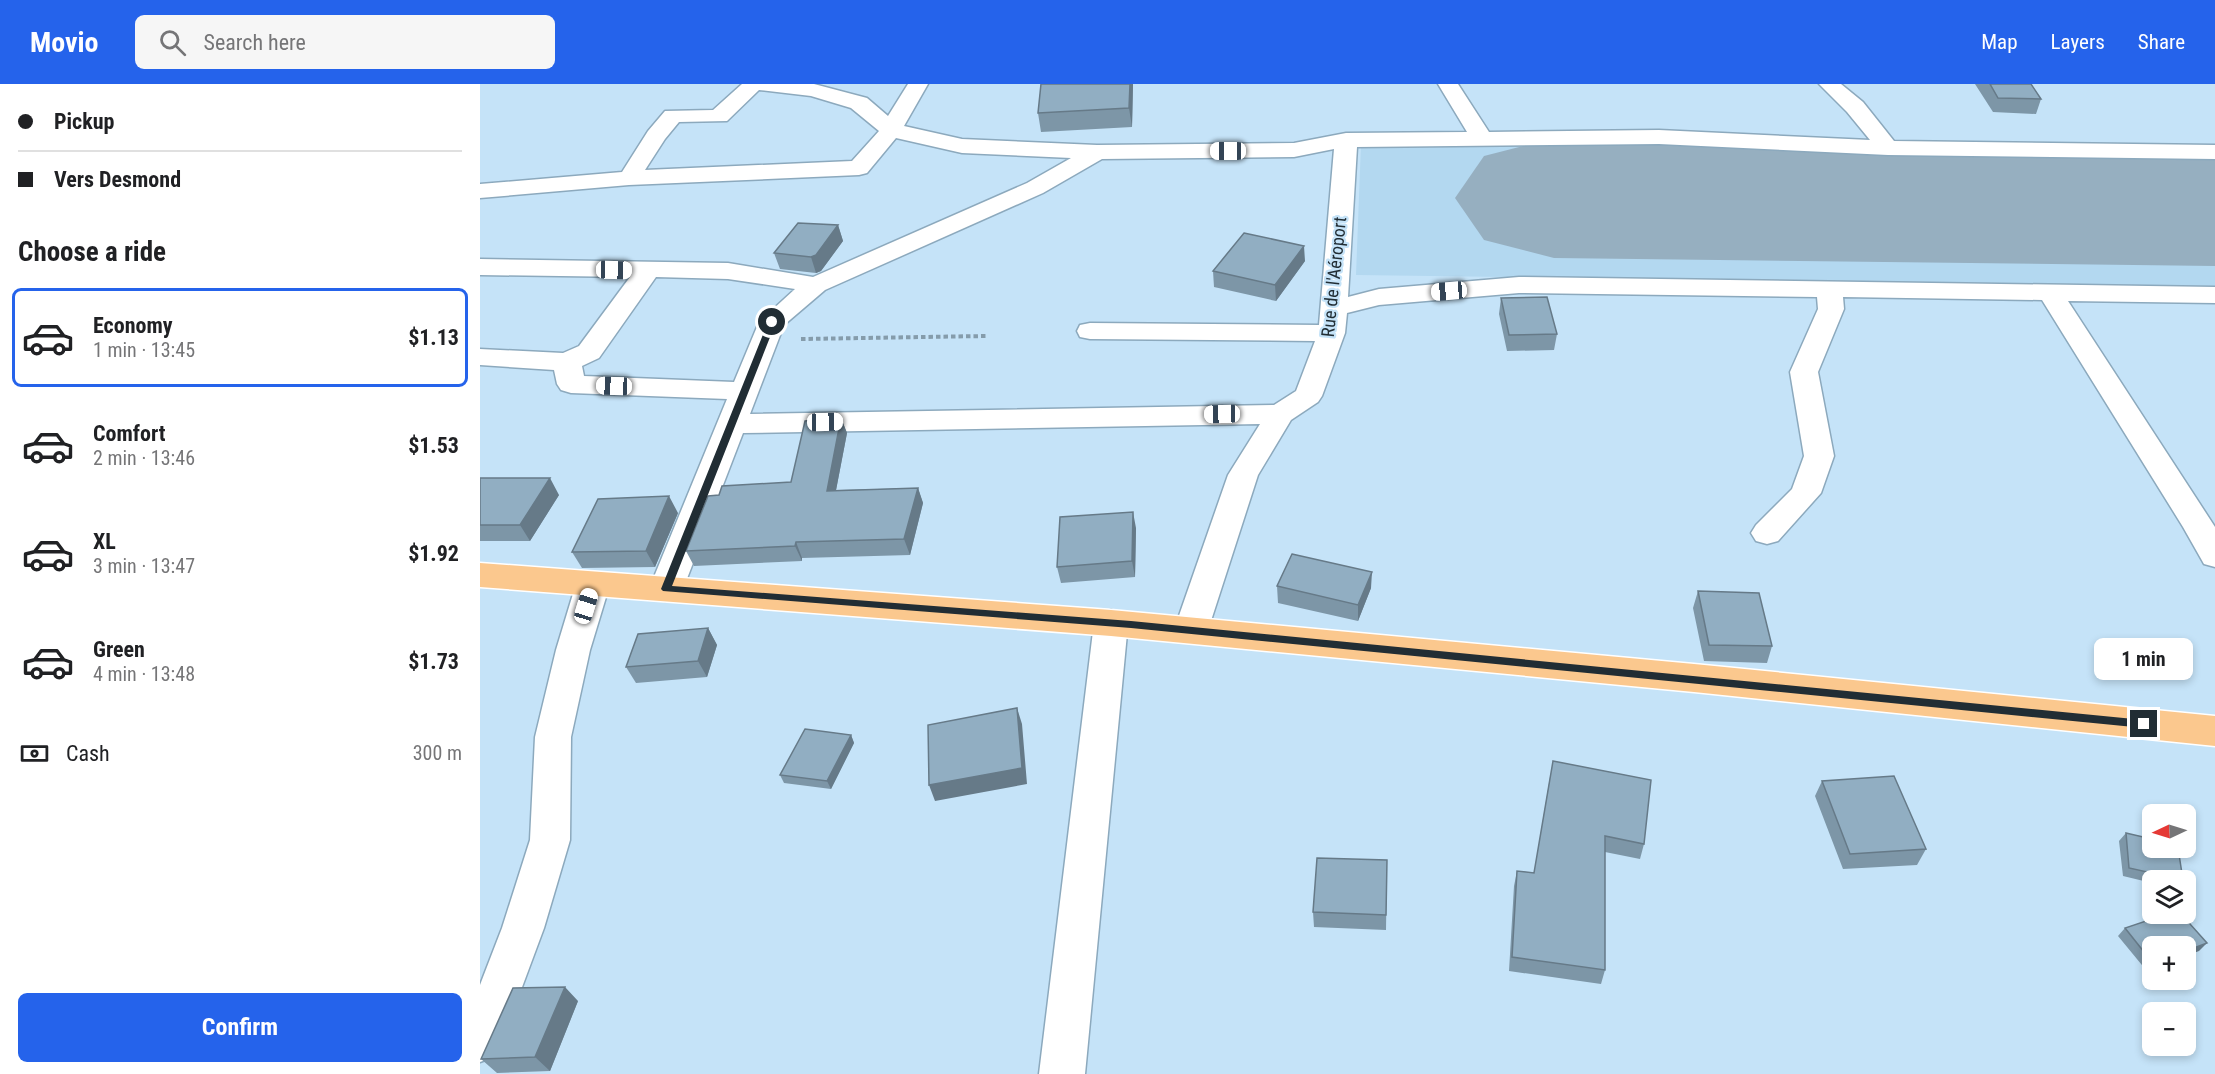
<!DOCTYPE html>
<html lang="en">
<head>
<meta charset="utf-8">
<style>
  :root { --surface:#fff; --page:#f6f6f6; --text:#202124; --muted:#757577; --line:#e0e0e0; --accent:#2563eb }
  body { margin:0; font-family:"Roboto Condensed",sans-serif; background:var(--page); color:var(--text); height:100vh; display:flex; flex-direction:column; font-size:22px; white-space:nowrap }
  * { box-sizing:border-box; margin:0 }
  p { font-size:20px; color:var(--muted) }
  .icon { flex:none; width:33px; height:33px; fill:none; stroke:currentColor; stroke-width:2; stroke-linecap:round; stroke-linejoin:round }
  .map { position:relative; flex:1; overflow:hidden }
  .sheet { display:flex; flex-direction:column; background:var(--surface); width:480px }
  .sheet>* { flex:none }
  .guide { display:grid; align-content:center; height:132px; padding:0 18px; background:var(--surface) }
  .needle { width:39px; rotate:266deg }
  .fabs { position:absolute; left:1662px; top:720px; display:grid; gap:12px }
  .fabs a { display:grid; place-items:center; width:54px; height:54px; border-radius:9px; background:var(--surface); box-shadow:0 3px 9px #0003; font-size:30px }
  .end { position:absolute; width:27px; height:27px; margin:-14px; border:8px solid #212d34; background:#fff; box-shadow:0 0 0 3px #fff }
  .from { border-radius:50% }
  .bubble { position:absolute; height:42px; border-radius:9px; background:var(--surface); box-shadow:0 3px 9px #0003; font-size:20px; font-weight:700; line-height:42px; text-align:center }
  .car { position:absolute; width:18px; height:36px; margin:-18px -9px; border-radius:8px; box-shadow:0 0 4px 2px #0007; background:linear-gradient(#fff 24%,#345 0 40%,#fff 0 76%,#345 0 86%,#fff 0) }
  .guide b { display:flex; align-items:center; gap:21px; height:57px; font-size:22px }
  .guide b+b { border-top:2px solid var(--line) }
  .guide i { width:15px; height:15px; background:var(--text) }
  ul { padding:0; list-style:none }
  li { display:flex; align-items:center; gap:18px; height:99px; margin:0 12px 9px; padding:0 6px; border:3px solid transparent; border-radius:9px }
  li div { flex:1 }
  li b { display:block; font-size:22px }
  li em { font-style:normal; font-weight:700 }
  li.current { border-color:var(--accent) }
  li>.icon { width:54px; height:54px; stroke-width:1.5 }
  h2 { padding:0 18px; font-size:27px; line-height:72px }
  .pay { display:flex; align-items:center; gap:15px; height:66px; padding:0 18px; font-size:22px }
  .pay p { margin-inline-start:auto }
  .cta { display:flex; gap:12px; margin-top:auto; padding:12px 18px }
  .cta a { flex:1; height:69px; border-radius:9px; background:var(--accent); color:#fff; font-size:24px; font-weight:700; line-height:69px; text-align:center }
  header { display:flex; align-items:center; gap:36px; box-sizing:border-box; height:84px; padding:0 30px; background:var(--accent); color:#fff }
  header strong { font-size:28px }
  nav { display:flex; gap:33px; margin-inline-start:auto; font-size:21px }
  .search { width:420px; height:54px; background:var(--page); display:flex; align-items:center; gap:15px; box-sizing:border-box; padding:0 21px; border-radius:9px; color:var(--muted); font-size:22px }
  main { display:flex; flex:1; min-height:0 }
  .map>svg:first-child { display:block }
</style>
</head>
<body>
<header>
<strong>Movio</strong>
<div class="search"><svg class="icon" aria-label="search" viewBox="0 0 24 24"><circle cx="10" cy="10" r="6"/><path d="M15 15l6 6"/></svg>Search here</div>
<nav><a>Map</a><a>Layers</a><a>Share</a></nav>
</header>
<main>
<section class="sheet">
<div class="guide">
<b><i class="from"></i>Pickup</b>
<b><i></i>Vers Desmond</b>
</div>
<h2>Choose a ride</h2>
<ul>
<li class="current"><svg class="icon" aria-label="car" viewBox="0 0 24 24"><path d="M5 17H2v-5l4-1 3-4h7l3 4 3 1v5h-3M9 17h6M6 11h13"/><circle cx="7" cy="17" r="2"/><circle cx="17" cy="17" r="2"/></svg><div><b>Economy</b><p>1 min · 13:45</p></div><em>$1.13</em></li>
<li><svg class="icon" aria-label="car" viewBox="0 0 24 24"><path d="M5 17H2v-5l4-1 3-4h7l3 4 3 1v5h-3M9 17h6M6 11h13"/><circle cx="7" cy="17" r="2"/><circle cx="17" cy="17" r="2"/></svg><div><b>Comfort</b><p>2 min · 13:46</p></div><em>$1.53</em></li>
<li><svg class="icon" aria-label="car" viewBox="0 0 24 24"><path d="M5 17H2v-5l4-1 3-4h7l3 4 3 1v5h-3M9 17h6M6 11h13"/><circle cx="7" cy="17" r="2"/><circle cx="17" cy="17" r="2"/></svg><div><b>XL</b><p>3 min · 13:47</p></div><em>$1.92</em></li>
<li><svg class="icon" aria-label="car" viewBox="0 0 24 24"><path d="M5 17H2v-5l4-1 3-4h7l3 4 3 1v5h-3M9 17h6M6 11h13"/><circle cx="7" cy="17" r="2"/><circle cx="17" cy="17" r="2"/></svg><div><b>Green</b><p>4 min · 13:48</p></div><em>$1.73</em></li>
</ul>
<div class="pay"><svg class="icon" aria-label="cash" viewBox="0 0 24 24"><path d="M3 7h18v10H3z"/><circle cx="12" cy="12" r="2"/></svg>Cash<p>300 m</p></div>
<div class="cta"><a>Confirm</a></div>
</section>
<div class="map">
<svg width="1735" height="990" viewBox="0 0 1735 990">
  <rect width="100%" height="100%" fill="#c5e3f8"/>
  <path fill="#b3d8f0" d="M881,60L1735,72V202L876,191Z"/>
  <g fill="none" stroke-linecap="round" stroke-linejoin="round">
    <path fill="#96afc0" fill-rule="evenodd" d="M1074,54L1735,62V182L1074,174L1004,156L975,114L1004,72Z"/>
    <defs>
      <path id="minor" d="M262,0H334L387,14L408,32L428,0H448L424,42L482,55L617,61L814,59L866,49L987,48L958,0H978L1009,48L1179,46L1390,56L1367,28L1339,0H1361L1383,18L1414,57L1735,61V75L1408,71L1179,60L877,63L868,213L899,205L1039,193L1735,203V219L1588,217L1735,443V483L1724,480L1703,443L1562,216L1363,213L1364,225L1338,288L1354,372L1341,409L1298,457L1287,460L1276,457L1271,449L1276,441L1312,405L1324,372L1310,288L1338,225L1337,213L1039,209L899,221L867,229L865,249L842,312L838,318L811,336L778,391L728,546L723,555L711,559L699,555L694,546L748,391L780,340L263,349L203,505L198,514L186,517L174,514L169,505L247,315L91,309L81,306L77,300L74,286L0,281V265L83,269L99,262L150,193L0,191V175L248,179L333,193L547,99L591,74L482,69L416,54L387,89L379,91L149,101L0,114V100L142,88L168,47L185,27L233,26ZM279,6L331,12L371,24L399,47L372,77L165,86L185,55L199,38L247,37ZM854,65L839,241L610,239L600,241L597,247L600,253L610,255L835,257L816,307L794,321L270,330L304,241L345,206L563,109L622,75L814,73ZM176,193L248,195L315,205L279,238L254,298L104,292L102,282L119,274Z
        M113,488L125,492L130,500L110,566L91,653L90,756L64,844L22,957L16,972L0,978V901L22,844L50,756L55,653L76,566L96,500L101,492Z
        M631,526L643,530L648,539L605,990H559L614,539L619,530Z"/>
      <path id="major" d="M0,479L631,526L1214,580L1735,632V662L1214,608L631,552L0,503Z"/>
    </defs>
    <use href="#minor" stroke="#8ca9bd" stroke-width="3"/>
    <use href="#major" stroke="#fff" stroke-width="3"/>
    <path stroke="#859cab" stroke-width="4" stroke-dasharray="4.5 3" stroke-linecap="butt" d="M321,255L506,252"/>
    <use href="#minor" fill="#fff" fill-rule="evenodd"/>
    <use href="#major" fill="#fbc88e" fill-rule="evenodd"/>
  </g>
  <path fill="#7d96a7" d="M561,0H653L652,43L561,48L558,29Z
    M1495,0H1551L1561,15L1556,30L1513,28Z
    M358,141L363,157L341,187L336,189L300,185L294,169Z
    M825,177L796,217L734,203L733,187Z
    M1021,214L1077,250L1074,266L1027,267L1019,230Z
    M361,334L367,349L356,406L438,404L443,419L430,471L322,474V477L214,482L206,467L239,411L311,398Z
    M0,394L79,411L50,457H0Z
    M198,429L175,483L102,484L92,468Z
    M656,444L655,493L581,499L577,483Z
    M797,502L891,504L878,537L798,519Z
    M1218,507L1292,562L1287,579L1224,577L1213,524Z
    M228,544L237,561L227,593L156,599L146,583Z
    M371,651L374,659L351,705L304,699L300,691Z
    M1070,693L1164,760L1160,775L1125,768V886L1121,900L1029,887L1034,802L1037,787L1054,789Z
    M1342,697L1446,765L1437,781L1363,785L1335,712Z
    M1646,749L1703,796H1672V799L1643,792L1639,757Z
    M907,776L906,846L834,843L833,828Z
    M1710,840L1719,867L1672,862V883L1666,886L1638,852L1645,844Z
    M98,917L70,987L17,989L1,975Z"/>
  <path fill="#667a88" d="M650,0H653L652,43L649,24Z
    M358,141L363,157L341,187L336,189L331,173Z
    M824,162L825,177L796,217L795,201Z
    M361,334L367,349L353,422L347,407Z
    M70,394L79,411L50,457L40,441Z
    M438,404L443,419L430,471L424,455Z
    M189,412L198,429L175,483L166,467Z
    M653,428L656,444L655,493L652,477Z
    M316,458L322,474V477L315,462Z
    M892,488L891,504L878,537V521Z
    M228,544L237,561L227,593L218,577Z
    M537,624L542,640L547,700L455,717L449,701Z
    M371,651L374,659L351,705L347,697Z
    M1727,859L1719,867L1706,872V867Z
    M1672,878V883L1666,886Z
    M85,903L98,917L70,987L55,973Z"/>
  <path fill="#91aec2" stroke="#667a88" stroke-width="1.5" d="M561,0H650L649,24L558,29Z
    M1510,0H1551L1561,15L1518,14Z
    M318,139L358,141L336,171L331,173L294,169Z
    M764,149L824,162L795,201L733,187Z
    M1067,213L1077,250L1029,251L1021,214Z
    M361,334L347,407L438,404L424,455L316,458L315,462L206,467L228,412L239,411L242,402L311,398L325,337Z
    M0,394H70L40,441H0Z
    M189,412L166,467L92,468L118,415Z
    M653,428L652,477L577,483L580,433Z
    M812,470L892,488L878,521L797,502Z
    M1218,507L1279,509L1292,562L1229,561Z
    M228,544L218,577L146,583L158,550Z
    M537,624L542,684L449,701L448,641Z
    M325,645L371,651L347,697L300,691Z
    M1073,677L1171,696L1164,760L1125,752V886L1032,873L1037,787L1054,789Z
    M1414,692L1446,765L1370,770L1342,697Z
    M1646,749L1672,755V764H1698L1703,796L1649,784Z
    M837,774L907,776L906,831L833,828Z
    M1707,822L1710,840L1727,859L1706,867V862H1672V878L1645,844L1687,830H1706V823Z
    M85,903L55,973L1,975L33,904Z"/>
  <path fill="#212d34" d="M292,236L296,238L192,502L651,537L1664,636L1669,640L1664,644L651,544L183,507L181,505L288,238Z"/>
  <g text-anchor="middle" stroke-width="4.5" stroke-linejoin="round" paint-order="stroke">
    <g font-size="18" fill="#212d34" stroke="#c5e3f8">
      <text transform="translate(854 193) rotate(-84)" y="6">Rue de l'Aéroport</text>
    </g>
  </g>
</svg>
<div class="fabs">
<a><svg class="needle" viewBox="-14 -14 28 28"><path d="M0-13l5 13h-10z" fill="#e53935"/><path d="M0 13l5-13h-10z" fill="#757577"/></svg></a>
<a><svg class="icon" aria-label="layers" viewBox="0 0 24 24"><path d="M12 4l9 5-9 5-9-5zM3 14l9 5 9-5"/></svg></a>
<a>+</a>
<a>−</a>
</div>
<i class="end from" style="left:292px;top:238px"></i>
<i class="end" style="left:1664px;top:640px"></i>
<div class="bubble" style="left:1614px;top:554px;width:99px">1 min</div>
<i class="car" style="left:748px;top:67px;rotate:270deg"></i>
<i class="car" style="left:134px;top:186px;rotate:91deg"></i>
<i class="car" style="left:969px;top:207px;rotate:265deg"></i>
<i class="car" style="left:134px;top:302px;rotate:272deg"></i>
<i class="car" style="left:742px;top:330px;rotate:269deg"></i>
<i class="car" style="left:345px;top:338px;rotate:89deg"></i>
<i class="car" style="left:106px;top:522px;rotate:17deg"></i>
</div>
</main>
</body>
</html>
